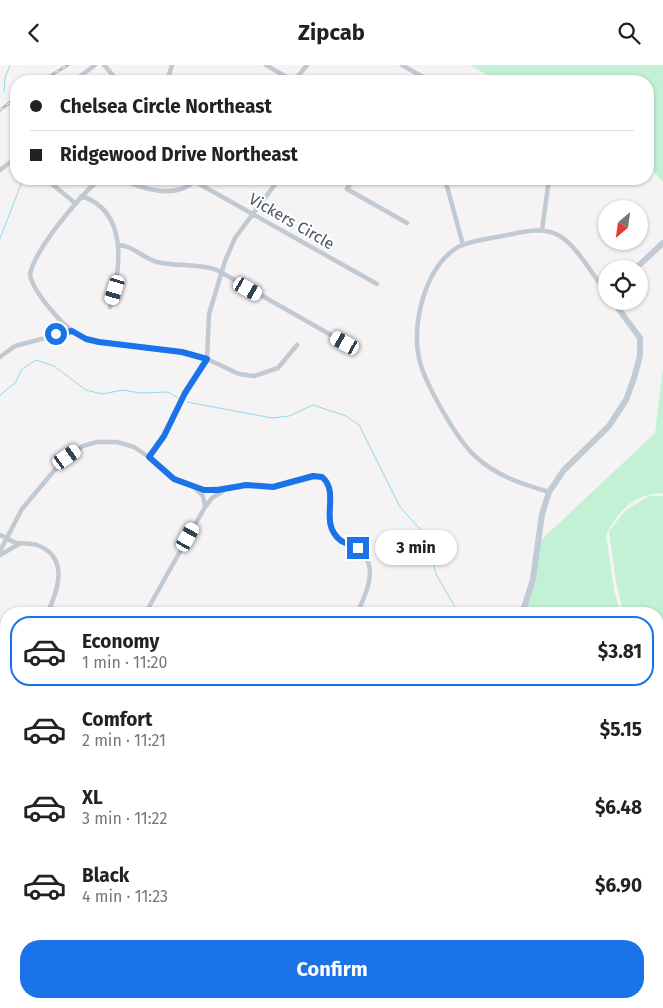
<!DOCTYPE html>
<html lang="en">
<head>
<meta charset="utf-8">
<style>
  :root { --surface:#fff; --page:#f2f2f2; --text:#222; --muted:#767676; --line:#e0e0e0; --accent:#1a73e8 }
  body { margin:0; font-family:"Fira Sans",sans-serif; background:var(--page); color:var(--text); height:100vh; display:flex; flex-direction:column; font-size:19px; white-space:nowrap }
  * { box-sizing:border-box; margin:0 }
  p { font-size:16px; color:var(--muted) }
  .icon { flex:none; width:28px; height:28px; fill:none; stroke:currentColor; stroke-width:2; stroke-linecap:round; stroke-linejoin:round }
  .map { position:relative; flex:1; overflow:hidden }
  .side { position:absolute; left:0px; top:542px; width:664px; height:401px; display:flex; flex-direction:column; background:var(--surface); border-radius:20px 20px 0 0; box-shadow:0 1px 4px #0004 }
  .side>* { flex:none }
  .top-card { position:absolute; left:10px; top:10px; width:644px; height:110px; border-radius:20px; box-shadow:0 1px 4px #0004; display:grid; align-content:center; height:110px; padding:0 20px; background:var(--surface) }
  .needle { width:32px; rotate:209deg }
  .controls { position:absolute; left:598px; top:135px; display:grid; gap:10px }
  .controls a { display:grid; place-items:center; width:50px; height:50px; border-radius:50%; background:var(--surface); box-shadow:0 1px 4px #0004; font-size:25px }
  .end { position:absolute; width:22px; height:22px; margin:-11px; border:6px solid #1a73e8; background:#fff; box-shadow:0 0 0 2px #fff }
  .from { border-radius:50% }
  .bubble { position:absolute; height:35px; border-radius:18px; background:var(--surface); box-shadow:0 1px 4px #0004; font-size:16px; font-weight:700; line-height:35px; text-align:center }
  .car { position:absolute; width:15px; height:30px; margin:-15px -8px; border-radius:6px; box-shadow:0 0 4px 1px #0007; background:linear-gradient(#fff 24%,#345 0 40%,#fff 0 76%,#345 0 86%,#fff 0) }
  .top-card b { display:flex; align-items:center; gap:18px; height:48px; font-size:19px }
  .top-card b+b { border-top:1px solid var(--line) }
  .top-card i { width:12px; height:12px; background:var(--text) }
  ul { padding:9px 0 0; list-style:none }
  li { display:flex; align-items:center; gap:15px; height:70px; margin:0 10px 8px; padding:0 10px; border:2px solid transparent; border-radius:20px }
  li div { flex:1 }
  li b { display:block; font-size:19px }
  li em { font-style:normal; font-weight:700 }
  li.current { border-color:var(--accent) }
  li>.icon { width:45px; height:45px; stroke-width:1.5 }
  .primary-button { display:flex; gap:10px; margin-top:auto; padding:10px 20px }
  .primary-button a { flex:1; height:58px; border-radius:20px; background:var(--accent); color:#fff; font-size:20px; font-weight:700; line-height:58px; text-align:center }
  header { display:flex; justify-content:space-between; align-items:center; height:65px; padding:0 20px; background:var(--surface); font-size:22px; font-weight:700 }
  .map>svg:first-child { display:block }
</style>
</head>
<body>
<header><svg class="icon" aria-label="back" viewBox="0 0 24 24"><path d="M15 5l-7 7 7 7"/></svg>Zipcab<svg class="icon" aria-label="search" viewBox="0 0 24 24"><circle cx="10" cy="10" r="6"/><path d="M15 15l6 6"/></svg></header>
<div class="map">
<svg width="663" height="943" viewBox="0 0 663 943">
  <rect width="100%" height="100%" fill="#f5f3f3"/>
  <path fill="#e6e4e5" d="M6,662V873L0,872V663Z
    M80,938H546L545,943H77Z"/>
  <path fill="#c3f1d5" d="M470,0H663V117L648,100V16H497Z
    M663,304V428C632,430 620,444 606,470L614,525L621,549H521L541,475L655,368Z
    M649,431H663V706L658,709V549H624L616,517L609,466L625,446Z"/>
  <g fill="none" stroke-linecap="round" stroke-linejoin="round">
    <path stroke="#90daee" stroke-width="1" d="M4,27L5,13L10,0
      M16,42V43
      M0,174L23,114
      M0,330L15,318L22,304L36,295L54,301L86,325L102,329L123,325L140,328L168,327L178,333
      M187,337L272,353L289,351L313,340L346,351L359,360L400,442L419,463L427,476L436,509L459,549
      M658,667L663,660
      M572,943L573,938"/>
    <path stroke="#c1cad2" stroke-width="4.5" d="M104,0L118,16
      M266,0L293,16
      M402,0L430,16
      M74,16L95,0
      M167,16L172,0
      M294,16L307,0
      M0,105L9,98L16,97
      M46,114L75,138
      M99,114C79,133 36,182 30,209C32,226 62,260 77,269C84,273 91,275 99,277L191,289L207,294L239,309L254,311L278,303L297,280
      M121,114C142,124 177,135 195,115
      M353,114L347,124L407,158
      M445,114L463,180
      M194,116L377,219
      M81,131C129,146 121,204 110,242
      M542,165L549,114
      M118,180C132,180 143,193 157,197C177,202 197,198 217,205L345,278
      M0,292L15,281L72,266
      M149,392L164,371L185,328L207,294L209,249L225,196L235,173L279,114
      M196,424L203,431L205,441
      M549,427C522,419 496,411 475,391C457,375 426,320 420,297C410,261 425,202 458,182C471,175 488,174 502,171C520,168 541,161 558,170C575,178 594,212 606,227
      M0,470C6,472 11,477 17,478C24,479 30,478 37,480C70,492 58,526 47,549
      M0,486L22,444L63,395L83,381L97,377H117L134,382L149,392L174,415L204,425L251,420L273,422L320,411C339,420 325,445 330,461C337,481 364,478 369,500C373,516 363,534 357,549
      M0,490L19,479
      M145,549L205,442L212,433L223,426
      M0,649L6,636
      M0,778L6,768
      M0,782L6,792
      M0,876L6,877
      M658,908L663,911
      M658,916L663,917
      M485,938L496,943
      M621,943L626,938"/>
    <path stroke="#c1cbd6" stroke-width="6" d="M635,204L663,178
      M522,549L533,514L542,449L549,427L564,405L609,361L626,335L634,313L640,291V273L618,243L616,236
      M0,657L6,656
      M658,785L663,787
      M77,943L80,938
      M545,943L546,938"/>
    <defs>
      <path id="rail" d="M42,16L68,0
        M0,45L16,33"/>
    </defs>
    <use href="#rail" stroke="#b5b8bd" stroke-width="3"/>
    <use href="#rail" stroke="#fff" stroke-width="1" stroke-dasharray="4" stroke-linecap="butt"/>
  </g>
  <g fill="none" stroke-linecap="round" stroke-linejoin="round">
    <path stroke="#1a73e8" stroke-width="6" d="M56,269L72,266L86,274L99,277L182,287L207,294L185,328L164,371L149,392L174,414L204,425H218L246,420L273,422L313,411L322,412C341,428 318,457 340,475C345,479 352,480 358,483"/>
  </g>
  <g text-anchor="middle" stroke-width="4" stroke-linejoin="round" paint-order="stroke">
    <g font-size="16" fill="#4a5661" stroke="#fff">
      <text transform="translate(292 156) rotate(30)" y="6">Vickers Circle</text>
    </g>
  </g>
</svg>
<div class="controls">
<a><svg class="needle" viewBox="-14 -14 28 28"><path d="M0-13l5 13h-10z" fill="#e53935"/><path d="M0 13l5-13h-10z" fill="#767676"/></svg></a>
<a><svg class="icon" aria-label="locate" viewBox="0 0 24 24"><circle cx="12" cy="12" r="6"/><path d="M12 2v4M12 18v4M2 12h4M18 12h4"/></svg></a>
</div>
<i class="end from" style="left:56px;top:269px"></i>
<i class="end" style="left:358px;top:483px"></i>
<div class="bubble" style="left:375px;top:465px;width:82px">3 min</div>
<i class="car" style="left:248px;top:224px;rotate:120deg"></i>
<i class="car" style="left:115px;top:225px;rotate:197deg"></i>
<i class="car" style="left:345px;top:278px;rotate:299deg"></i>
<i class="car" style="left:67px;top:392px;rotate:55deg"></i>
<i class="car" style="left:188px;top:472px;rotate:29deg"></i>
<div class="top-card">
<b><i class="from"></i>Chelsea Circle Northeast</b>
<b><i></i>Ridgewood Drive Northeast</b>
</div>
<section class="side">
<ul>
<li class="current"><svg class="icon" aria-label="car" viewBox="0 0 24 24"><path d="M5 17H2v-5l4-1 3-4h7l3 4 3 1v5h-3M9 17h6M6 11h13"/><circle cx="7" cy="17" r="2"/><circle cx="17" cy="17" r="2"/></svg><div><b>Economy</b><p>1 min · 11:20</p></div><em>$3.81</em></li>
<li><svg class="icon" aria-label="car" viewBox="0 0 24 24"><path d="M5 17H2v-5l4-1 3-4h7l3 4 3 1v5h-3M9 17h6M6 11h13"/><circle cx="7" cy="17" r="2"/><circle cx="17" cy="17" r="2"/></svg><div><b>Comfort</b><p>2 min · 11:21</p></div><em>$5.15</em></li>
<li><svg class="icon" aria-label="car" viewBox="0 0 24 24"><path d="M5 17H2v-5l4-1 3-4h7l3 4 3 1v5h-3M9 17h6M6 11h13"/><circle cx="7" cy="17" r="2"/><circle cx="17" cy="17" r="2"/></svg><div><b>XL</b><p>3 min · 11:22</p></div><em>$6.48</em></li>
<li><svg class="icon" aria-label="car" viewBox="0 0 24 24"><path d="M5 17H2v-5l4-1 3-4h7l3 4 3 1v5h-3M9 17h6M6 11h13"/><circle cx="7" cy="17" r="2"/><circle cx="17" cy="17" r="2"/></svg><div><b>Black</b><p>4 min · 11:23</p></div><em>$6.90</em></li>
</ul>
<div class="primary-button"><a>Confirm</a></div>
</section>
</div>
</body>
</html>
